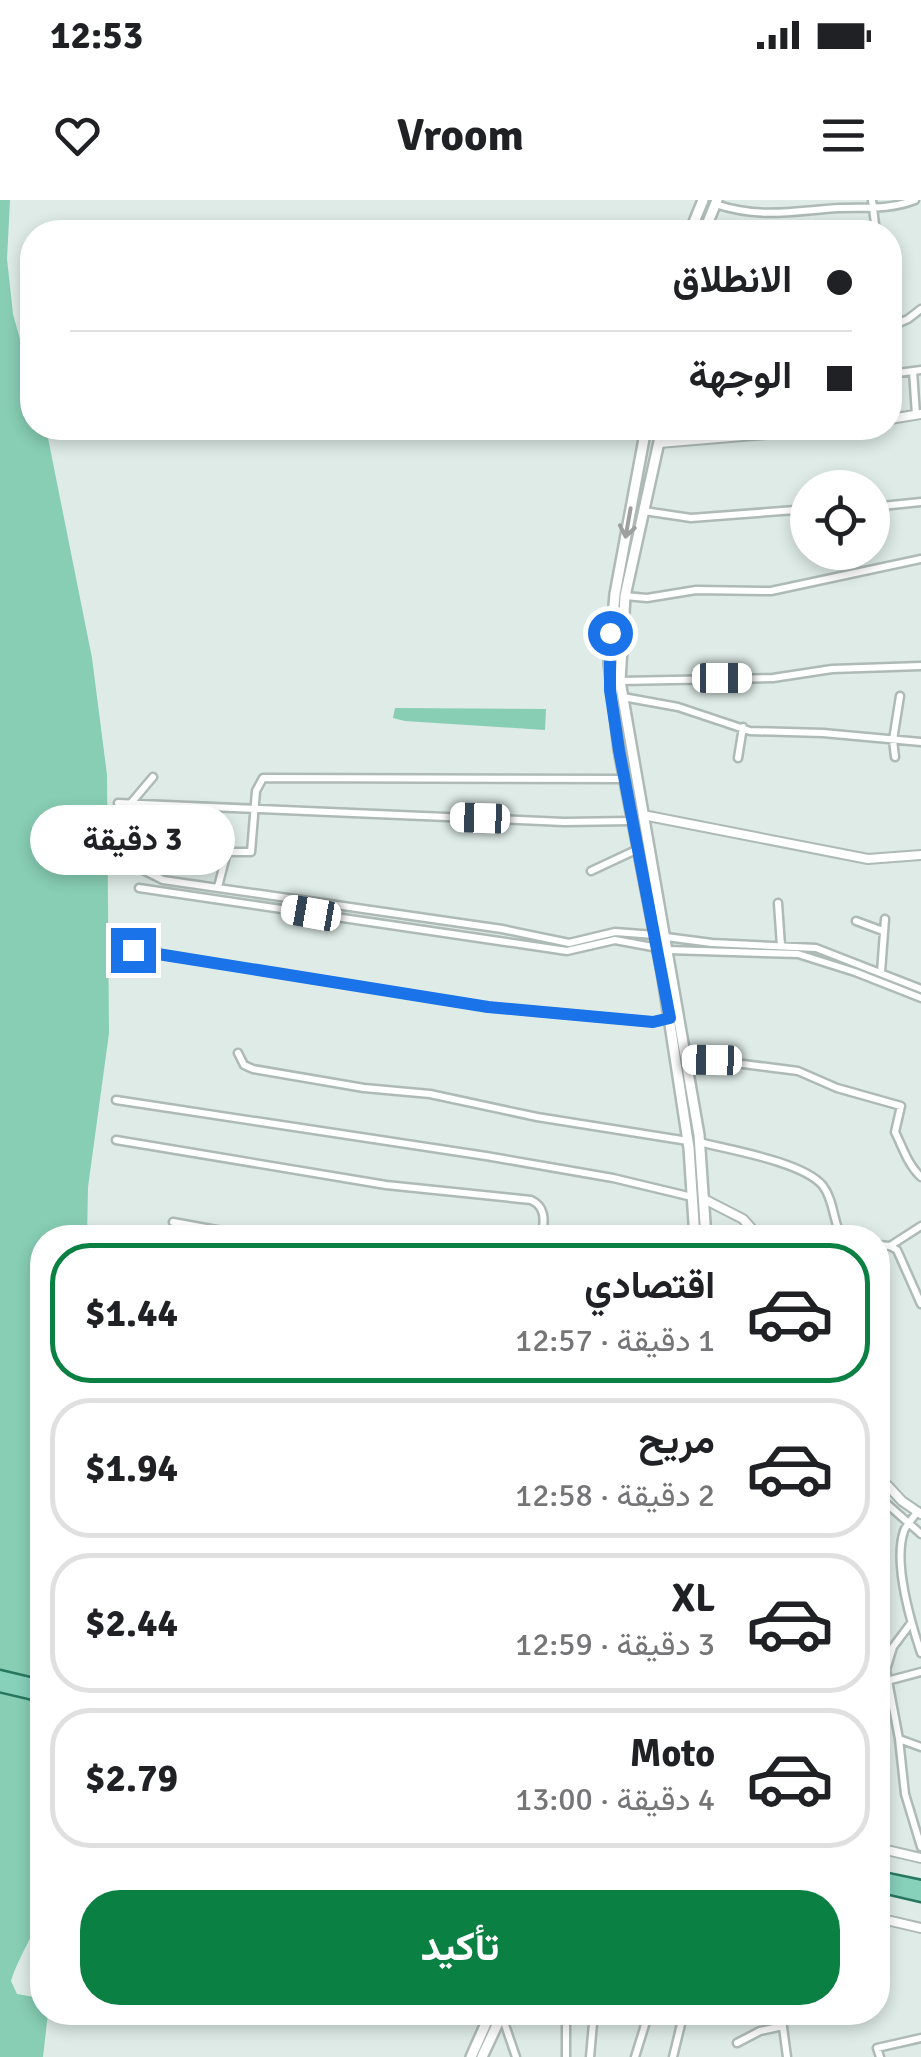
<!DOCTYPE html>
<html lang="ar">
<head>
<meta charset="utf-8">
<style>
  :root { --surface:#fff; --page:#f2f2f2; --text:#202124; --muted:#757577; --line:#e0e0e0; --accent:#0b8043 }
  body { margin:0; font-family:Signika,Vazirmatn,sans-serif; background:var(--page); color:var(--text); direction:rtl; height:100vh; display:flex; flex-direction:column; font-size:38px; white-space:nowrap }
  * { box-sizing:border-box; margin:0 }
  p { font-size:32px; color:var(--muted) }
  .icon { flex:none; width:55px; height:55px; fill:none; stroke:currentColor; stroke-width:2; stroke-linecap:round; stroke-linejoin:round }
  .map { position:relative; flex:1; overflow:hidden; direction:ltr }
  .sheet { position:absolute; left:30px; top:1025px; width:860px; height:800px; display:flex; flex-direction:column; background:var(--surface); border-radius:40px; box-shadow:0 5px 15px #0003; direction:rtl }
  .sheet>* { flex:none }
  .top-card { position:absolute; left:20px; top:20px; width:882px; height:220px; border-radius:40px; box-shadow:0 5px 15px #0003; direction:rtl; display:grid; align-content:center; height:220px; padding:0 50px; background:var(--surface) }
  .fabs { position:absolute; left:790px; top:270px; display:grid; gap:20px }
  .fabs a { display:grid; place-items:center; width:100px; height:100px; border-radius:50%; background:var(--surface); box-shadow:0 5px 15px #0003; font-size:50px }
  .end { position:absolute; width:45px; height:45px; margin:-22px; border:12px solid #1a73e8; background:#fff; box-shadow:0 0 0 5px #fff }
  .from { border-radius:50% }
  .bubble { position:absolute; height:70px; border-radius:35px; background:var(--surface); box-shadow:0 5px 15px #0003; font-size:32px; font-weight:700; line-height:70px; text-align:center; direction:rtl }
  .car { position:absolute; width:30px; height:60px; margin:-30px -15px; border-radius:12px; box-shadow:0 0 8px 2px #0007; background:linear-gradient(#fff 24%,#345 0 40%,#fff 0 76%,#345 0 86%,#fff 0) }
  .top-card b { display:flex; align-items:center; gap:35px; height:95px; font-size:38px }
  .top-card b+b { border-top:2px solid var(--line) }
  .top-card i { width:25px; height:25px; background:var(--text) }
  ul { padding:18px 0 0; list-style:none }
  li { display:flex; align-items:center; gap:30px; height:140px; margin:0 20px 15px; padding:0 30px; border:5px solid var(--line); border-radius:40px }
  li div { flex:1 }
  li b { display:block; font-size:38px }
  li em { font-style:normal; font-weight:700 }
  li.current { border-color:var(--accent) }
  li>.icon { width:90px; height:90px; stroke-width:1.5 }
  .cta { display:flex; gap:20px; margin-top:auto; padding:20px 50px }
  .cta a { flex:1; height:115px; border-radius:40px; background:var(--accent); color:#fff; font-size:40px; font-weight:700; line-height:115px; text-align:center }
  .status { display:flex; justify-content:space-between; align-items:center; height:70px; padding:0 50px; background:var(--surface); direction:ltr }
  .status svg { height:28px; fill:currentColor }
  header { display:flex; justify-content:space-between; align-items:center; height:130px; padding:0 50px; background:var(--surface); font-size:45px; font-weight:700 }
  .map>svg:first-child { display:block }
</style>
</head>
<body>
<div class="status"><b>12:53</b><svg viewBox="0 0 49 12"><path d="M0 12V9h3v3zM5 12V6h3v6zM10 12V3h3v9zM15 12V0h3v12zM26 1h20v11H26zM47 4h2v5h-2z"/></svg></div>
<header><svg class="icon" aria-label="menu" viewBox="0 0 24 24"><path d="M4 6h16M4 12h16M4 18h16"/></svg>Vroom<svg class="icon" aria-label="heart" viewBox="0 0 24 24"><path d="M12 20l-8-8c-3-5 5-10 8-4 3-6 11-1 8 4z"/></svg></header>
<div class="map">
<svg width="921" height="1857" viewBox="0 0 921 1857">
  <rect width="100%" height="100%" fill="#deebe6"/>
  <path fill="#87ceb4" d="M0,0H10L7,59L13,114L32,182V228H46L92,458L107,575L109,833L88,987L87,1037L42,1038V1672L37,1678C55,1709 21,1747 11,1781L17,1794L34,1797L42,1794V1812L48,1813L43,1857H0Z
    M395,508L546,509L545,530L405,521L393,518Z"/>
  <g fill="none" stroke-linecap="round" stroke-linejoin="round">
    <defs>
      <path id="minor" d="M872,0L876,32
        M715,4C761,19 793,11 839,8C866,7 889,10 915,0
        M890,127L908,119L921,109
        M913,171L916,215
        M890,174L921,170
        M872,307L921,302
        M644,311L691,318L808,309
        M625,396L647,398L696,390L771,391L921,359
        M620,481L773,478L832,469L921,466
        M623,497L678,507L750,531L823,533L921,542
        M895,557L893,540L900,496
        M738,558L743,527
        M118,603L564,622L632,621
        M125,636L131,603L153,577
        M139,668L163,680L502,729L569,743L615,732L655,735
        M591,671L638,649
        M218,687L227,652H251L256,591L263,578L625,579
        M139,688L567,751L615,740L658,748
        M778,703L781,746
        M856,721L883,731
        M666,737L712,743L816,748L921,789
        M133,750L488,807L653,822L669,819
        M668,750L798,754L855,772L921,798
        M881,772L885,719
        M238,853L244,865L253,869L364,888L430,894L537,917L688,941
        M686,859L712,860L798,871L837,888L901,906L895,932C903,948 908,965 921,977
        M116,900L486,956L613,978L692,997
        M116,940L386,985L531,1000C547,1007 544,1022 542,1038
        M699,942C730,950 804,962 823,986C834,1000 833,1022 842,1038
        M173,1022L261,1038
        M542,1032L569,1038
        M878,1045L890,1046L897,1050L921,1104
        M890,1046L921,1026
        M878,1296L921,1334
        M918,1311C914,1317 906,1325 904,1331C893,1363 911,1423 921,1453
        M911,1423L893,1447L886,1470L899,1539L905,1594L921,1647
        M887,1481L921,1472
        M899,1539L921,1547
        M471,1812L486,1824
        M781,1812L787,1857
        M502,1816L516,1857
        M737,1843L760,1831L783,1826
        M566,1857V1812
        M590,1857L594,1812
        M635,1857L649,1812
        M673,1857L684,1812
        M880,1857L877,1848L921,1838"/>
      <path id="tertiary" d="M890,219L921,214
        M659,243L840,228
        M643,615L868,659L921,655
        M704,999L743,1019L760,1038
        M878,1275L902,1301L921,1314
        M878,1648L921,1658
        M878,1718L921,1728"/>
      <path id="secondary" d="M690,32L703,0
        M704,32L717,0
        M646,228L615,394L609,463L619,550L662,772L689,948L695,1038
        M662,228L625,396L620,481L699,935L706,1038
        M471,1857L491,1812
        M482,1857L503,1812"/>
      <path id="primary" d="M0,1476L42,1486
        M0,1486L42,1496
        M878,1677L921,1686
        M878,1686L921,1696"/>
    </defs>
    <use href="#minor" stroke="#adbab5" stroke-width="11"/>
    <use href="#tertiary" stroke="#adbab5" stroke-width="12"/>
    <use href="#secondary" stroke="#adbab5" stroke-width="14"/>
    <use href="#primary" stroke="#287860" stroke-width="15"/>
    <use href="#minor" stroke="#fff" stroke-width="6"/>
    <use href="#tertiary" stroke="#fff" stroke-width="8"/>
    <use href="#secondary" stroke="#fff" stroke-width="9"/>
    <use href="#primary" stroke="#87d0ba" stroke-width="10"/>
  </g>
  <defs><path id="oneway-shaft" d="M-6 0H5M1.5-3L5.5 0L1.5 3" fill="none" stroke-width="1.6" stroke-linecap="round" stroke-linejoin="round" transform="scale(2.5)"/></defs>
  <use stroke="#9e9f9f" href="#oneway-shaft" transform="translate(628 323) rotate(100)"/>
  <g fill="none" stroke-linecap="round" stroke-linejoin="round">
    <path stroke="#1a73e8" stroke-width="12" d="M133,750L488,807L653,822L670,818L619,550L610,490V433"/>
  </g>
</svg>
<div class="fabs">
<a><svg class="icon" aria-label="locate" viewBox="0 0 24 24"><circle cx="12" cy="12" r="6"/><path d="M12 2v4M12 18v4M2 12h4M18 12h4"/></svg></a>
</div>
<i class="end from" style="left:610px;top:433px"></i>
<i class="end" style="left:133px;top:750px"></i>
<div class="bubble" style="left:30px;top:605px;width:205px">3 دقيقة</div>
<i class="car" style="left:722px;top:478px;rotate:90deg"></i>
<i class="car" style="left:480px;top:618px;rotate:272deg"></i>
<i class="car" style="left:311px;top:713px;rotate:280deg"></i>
<i class="car" style="left:712px;top:860px;rotate:271deg"></i>
<div class="top-card">
<b><i class="from"></i>الانطلاق</b>
<b><i></i>الوجهة</b>
</div>
<section class="sheet">
<ul>
<li class="current"><svg class="icon" aria-label="car" viewBox="0 0 24 24"><path d="M5 17H2v-5l4-1 3-4h7l3 4 3 1v5h-3M9 17h6M6 11h13"/><circle cx="7" cy="17" r="2"/><circle cx="17" cy="17" r="2"/></svg><div><b>اقتصادي</b><p>1 دقيقة · 12:57</p></div><em>$1.44</em></li>
<li><svg class="icon" aria-label="car" viewBox="0 0 24 24"><path d="M5 17H2v-5l4-1 3-4h7l3 4 3 1v5h-3M9 17h6M6 11h13"/><circle cx="7" cy="17" r="2"/><circle cx="17" cy="17" r="2"/></svg><div><b>مريح</b><p>2 دقيقة · 12:58</p></div><em>$1.94</em></li>
<li><svg class="icon" aria-label="car" viewBox="0 0 24 24"><path d="M5 17H2v-5l4-1 3-4h7l3 4 3 1v5h-3M9 17h6M6 11h13"/><circle cx="7" cy="17" r="2"/><circle cx="17" cy="17" r="2"/></svg><div><b>XL</b><p>3 دقيقة · 12:59</p></div><em>$2.44</em></li>
<li><svg class="icon" aria-label="car" viewBox="0 0 24 24"><path d="M5 17H2v-5l4-1 3-4h7l3 4 3 1v5h-3M9 17h6M6 11h13"/><circle cx="7" cy="17" r="2"/><circle cx="17" cy="17" r="2"/></svg><div><b>Moto</b><p>4 دقيقة · 13:00</p></div><em>$2.79</em></li>
</ul>
<div class="cta"><a>تأكيد</a></div>
</section>
</div>
</body>
</html>
